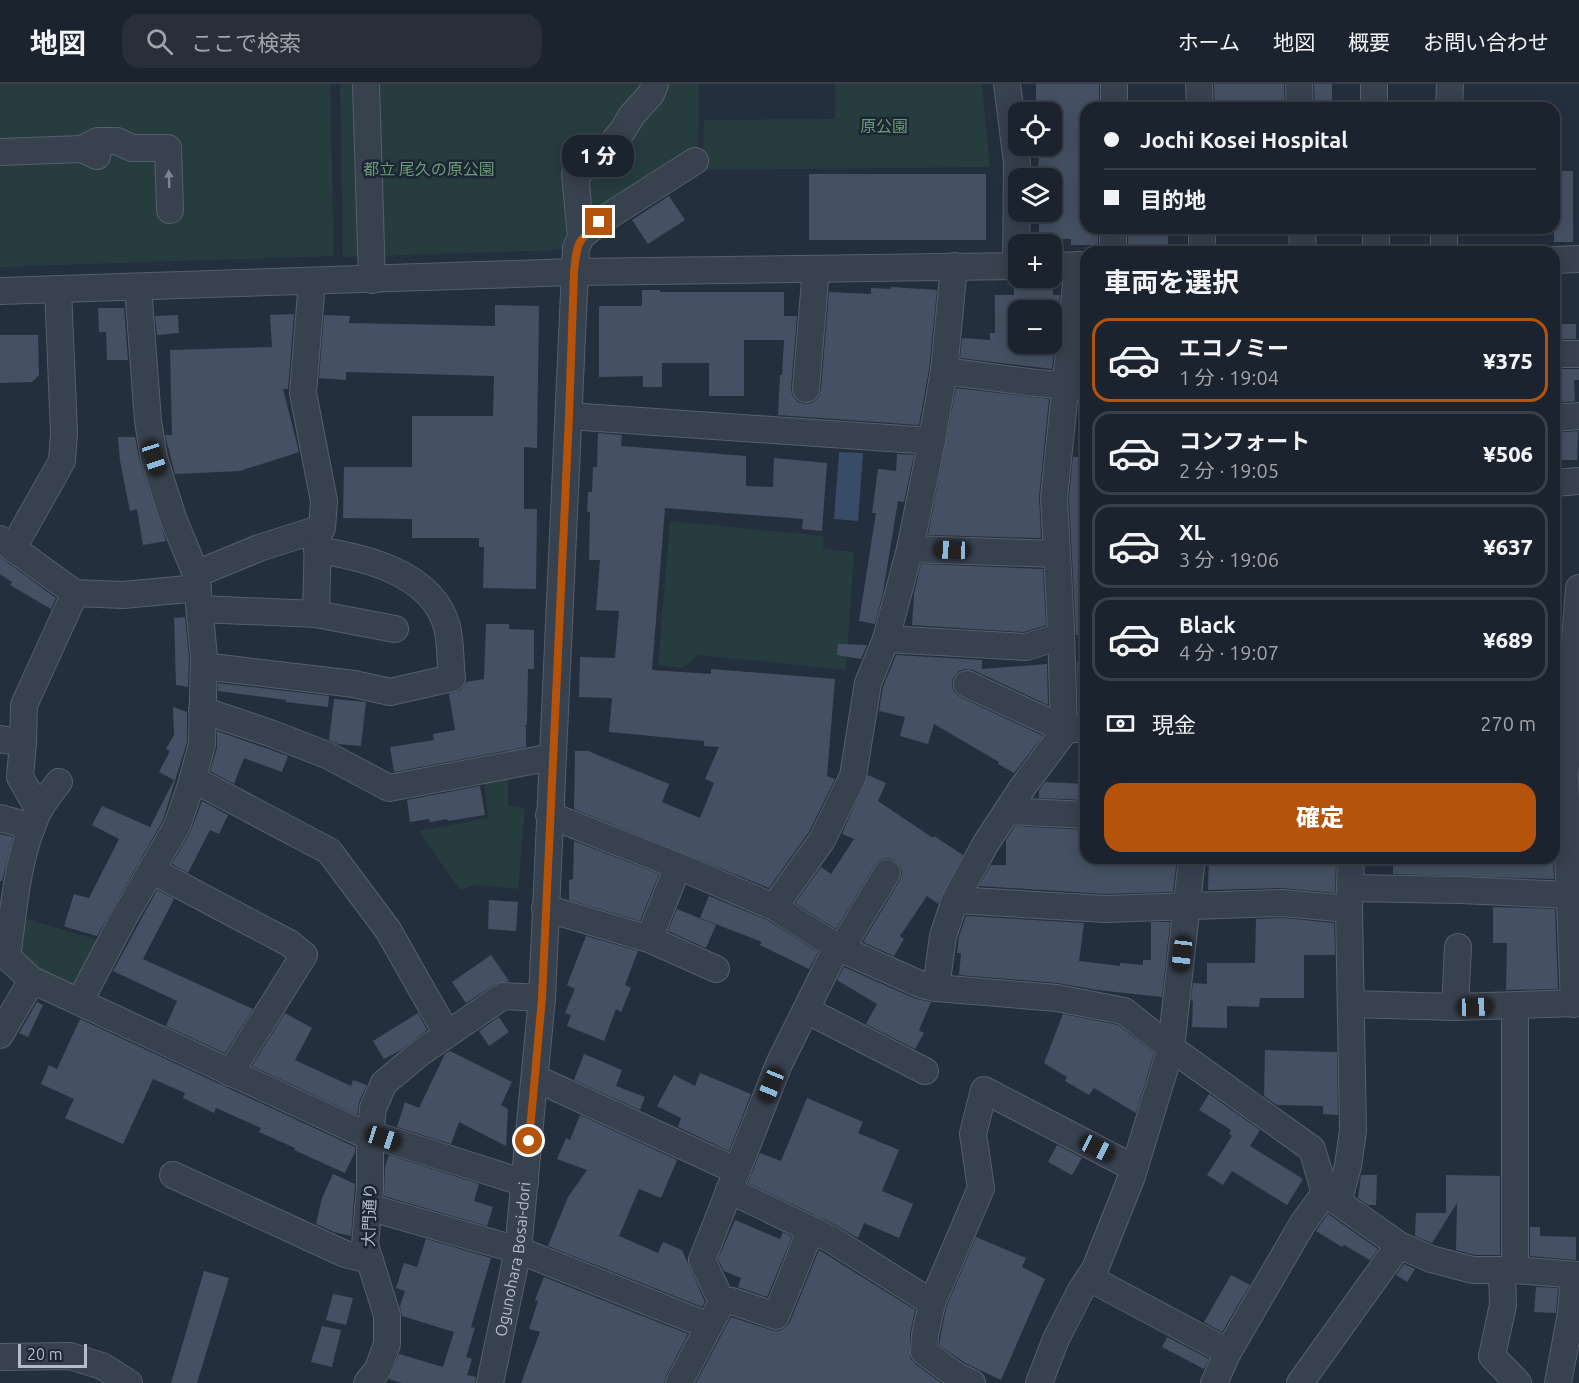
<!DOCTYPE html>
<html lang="ja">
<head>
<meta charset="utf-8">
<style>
  :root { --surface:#1b232e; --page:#282f3a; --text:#f1f3f6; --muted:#a0a4aa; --line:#39404a; --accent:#b45309 }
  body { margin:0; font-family:Ubuntu,"Noto Sans JP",sans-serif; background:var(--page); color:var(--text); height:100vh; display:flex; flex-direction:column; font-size:22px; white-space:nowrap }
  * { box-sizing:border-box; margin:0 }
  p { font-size:20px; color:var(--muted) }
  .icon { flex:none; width:33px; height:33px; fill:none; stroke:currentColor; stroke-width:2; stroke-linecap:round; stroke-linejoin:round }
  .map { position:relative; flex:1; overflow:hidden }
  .side { position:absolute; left:1080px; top:162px; width:480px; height:618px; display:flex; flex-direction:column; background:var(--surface); border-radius:18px; box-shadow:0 3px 15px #0003,0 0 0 2px var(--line) }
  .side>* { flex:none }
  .banner { position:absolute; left:1080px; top:18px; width:480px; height:132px; border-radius:18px; box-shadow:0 3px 15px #0003,0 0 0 2px var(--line); display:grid; align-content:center; height:132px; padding:0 24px; background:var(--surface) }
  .tools { position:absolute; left:1008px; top:18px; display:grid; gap:12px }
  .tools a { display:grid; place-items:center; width:54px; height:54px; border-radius:12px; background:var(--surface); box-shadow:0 3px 15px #0003,0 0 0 2px var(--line); font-size:30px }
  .scale { position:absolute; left:18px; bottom:15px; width:69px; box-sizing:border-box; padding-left:6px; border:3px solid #b4bcc9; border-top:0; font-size:16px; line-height:21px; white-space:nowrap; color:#b4bcc9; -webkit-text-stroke:4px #1d2633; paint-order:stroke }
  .end { position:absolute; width:27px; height:27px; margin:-14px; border:8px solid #b45309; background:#fff; box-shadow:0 0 0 3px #fff }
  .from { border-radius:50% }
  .bubble { position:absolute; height:42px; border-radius:18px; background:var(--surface); box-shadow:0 3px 15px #0003,0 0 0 2px var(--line); font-size:20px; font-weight:800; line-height:42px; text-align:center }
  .car { position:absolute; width:18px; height:36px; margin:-18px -9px; border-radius:8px; box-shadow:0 0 4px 2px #0007; background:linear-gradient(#222 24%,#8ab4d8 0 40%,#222 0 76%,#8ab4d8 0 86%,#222 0) }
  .banner b { display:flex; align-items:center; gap:21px; height:57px; font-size:22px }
  .banner b+b { border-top:2px solid var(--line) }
  .banner i { width:15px; height:15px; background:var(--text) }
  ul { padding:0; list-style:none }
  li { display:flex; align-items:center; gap:18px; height:84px; margin:0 12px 9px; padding:0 12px; border:3px solid var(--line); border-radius:18px }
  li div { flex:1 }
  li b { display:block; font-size:22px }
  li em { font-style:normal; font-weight:800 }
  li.current { border-color:var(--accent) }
  li>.icon { width:54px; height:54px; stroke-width:1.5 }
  h2 { padding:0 24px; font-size:27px; line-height:72px }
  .pay { display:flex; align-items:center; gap:15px; height:66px; padding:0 24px; font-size:22px }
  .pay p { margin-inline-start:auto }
  .cta { display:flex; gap:12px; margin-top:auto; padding:12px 24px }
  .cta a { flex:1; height:69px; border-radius:18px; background:var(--accent); color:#fff; font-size:24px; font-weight:800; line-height:69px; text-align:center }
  header { display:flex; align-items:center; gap:36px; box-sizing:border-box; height:84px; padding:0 30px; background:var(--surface); border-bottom:2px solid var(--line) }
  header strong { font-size:28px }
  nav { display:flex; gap:33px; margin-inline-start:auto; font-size:21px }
  .search { width:420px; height:54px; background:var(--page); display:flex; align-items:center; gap:15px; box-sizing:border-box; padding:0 21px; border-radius:18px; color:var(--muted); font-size:22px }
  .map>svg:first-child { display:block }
</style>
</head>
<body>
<header>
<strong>地図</strong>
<div class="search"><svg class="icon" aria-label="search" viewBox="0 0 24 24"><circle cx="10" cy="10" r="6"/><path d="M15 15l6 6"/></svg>ここで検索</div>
<nav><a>ホーム</a><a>地図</a><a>概要</a><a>お問い合わせ</a></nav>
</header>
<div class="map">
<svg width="1579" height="1299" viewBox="0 0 1579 1299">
  <rect width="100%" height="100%" fill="#242f3e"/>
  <path fill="#263c3f" d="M0,0H330L334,172L0,183Z
    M340,0H699L698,67L569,148L563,166L343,173Z
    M835,0H982L990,83L703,86L704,36L835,35Z
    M670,437L824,452L823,465L854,468L846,586L699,571L683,584L658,581Z
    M508,690V721L525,724L518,805L475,801L460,806L419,747L488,734L484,696Z
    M19,833L101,857L78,903L31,881L15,860Z"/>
  <path fill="#394c67" d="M839,368L863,369L858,437L834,435Z"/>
  <path fill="#455162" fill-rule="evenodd" d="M1036,0H1099V24H1086V144H1098V161H1071V155H1039V128H1052V94H1038L1039,62H1052V28H1036Z
    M1214,0H1284L1285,23L1215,24Z
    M1314,0H1332V21H1315Z
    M1554,87H1573V158H1554Z
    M809,90H986V156H809Z
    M669,112L685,136L648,160L632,136Z
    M1128,144H1168V162L1128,163Z
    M1053,199V211H1060L1052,285L960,274L962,254L990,256V249H995V211H1014V200ZM1018,226H1052V260H1018Z
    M891,203L937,206L929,285L919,341L778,331L780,291H782L784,256H744V312H709V279H662V303H643V292L599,293V222H642V206H660V208H784V232H797L791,304L792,311L798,318L804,320L812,319L818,314L821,306L829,208L871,210V204L891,205Z
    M495,221L539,222L537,364L524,363V425H537L536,505L483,504L484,463H479V454H412V435L343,434L344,383H412V332H493L494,292L346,288V296L319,294L324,231L350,232L349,239L495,242Z
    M98,224H124L128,276H107L106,248H99Z
    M294,230L288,305H283L299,368L240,387L175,390L165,351H172L170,266L272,263L270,231Z
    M178,231L179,249L157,251L155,232Z
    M1554,240H1576V255H1554Z
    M0,251H38L39,291L32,298L0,299Z
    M1554,285H1579V296H1574L1575,317L1554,319Z
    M956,304L1049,315L1039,413L1041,454L928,451Z
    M1578,347L1577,376H1554V349Z
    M598,349L622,351L621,362L746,372V402L773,403L774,374L827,379L822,447L802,445L803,435L665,424L652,586L711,590V585L835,595L827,692L835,695L809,748L769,804L574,725L575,667H588L669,700L662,718L700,734L714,699L705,695L719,663L704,662V657L609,648L612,614L579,613L580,573L615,574L619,527L596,526L600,476H589L590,428H587L588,408H592L593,383H597Z
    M118,353H135L140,378L166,457L143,461L137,425L130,427L120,377Z
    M897,370L914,371L904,418L898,417L883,508L875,540L859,537L876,429H872L878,385L896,387Z
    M1073,373H1086V552L1076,551L1069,414Z
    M0,473L56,514L51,525L10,501L12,498L0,490Z
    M921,480L1043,485L1046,541L1024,548L912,541L914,510Z
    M185,533L189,574L188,603L176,601L174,534Z
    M486,540H509V545L534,546V585H528L527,641H523L526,642V663L394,688L390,663L434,656L433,650L455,646L449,610L461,606L466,598L484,595Z
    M838,560L867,561L861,575L837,571Z
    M896,571L982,576V585L1047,580L1048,621L973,586L965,585L959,587L953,594L952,601L954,608L960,613L1043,652L1014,689L998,680L999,678L934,640L928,660L900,652L905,633L879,627L883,603Z
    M1077,578H1086V630H1078Z
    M218,599L329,612L328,623L286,618V616L218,607Z
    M334,615L366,618L361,662L338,660L329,656Z
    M173,623L187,628V658L163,736L97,852L66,843L64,842L74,810L89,814L119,755L92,741L102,722L150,743L174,696L159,688L170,667L166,665L174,651Z
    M217,647L288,672L282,688L244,674L234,700L210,687L217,664Z
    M868,691L886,699L878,717L933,754L934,752L963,771L938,820L927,812L900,852L904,855L894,872L863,858L900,796L902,789L900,782L894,776L888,774L880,776L875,781L836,845L795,819L821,783L831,790L854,755L842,750Z
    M1045,698L1086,700V716L1039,714V707Z
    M480,702L485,731L448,737L447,735L430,738L429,735L410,738L407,716Z
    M202,717L228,731L219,750L210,746L188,789L172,780L190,749Z
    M1015,742L1085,746V774H1177L1173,808L1105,810L979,802L991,781H1006V756Z
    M0,750L13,753L2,797H0Z
    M574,757L659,790L640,837L569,816V796L573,795Z
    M1209,774H1336L1335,809L1282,804L1208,806Z
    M1393,774H1553L1554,795L1393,790Z
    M157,806L174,815L143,875L253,925L225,969L166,942L177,917L113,887Z
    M709,812L767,836L818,868L809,885L760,861L762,858L700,834Z
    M489,816L518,818L516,847L488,845Z
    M1493,823L1555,825L1558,905L1506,906L1507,859H1493Z
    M677,825L716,841L706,864L668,847Z
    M966,832L1084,839L1079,877L1120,882V879L1143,881V876H1151V838H1170L1162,913L1097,906L1058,899L959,891L961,869H957L959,852Z
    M1282,834L1334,839L1335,871H1304V914H1260L1259,923L1227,922V944L1192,943L1193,917L1191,916L1193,899L1207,900V879H1255L1256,835Z
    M586,852L638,867L625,901L631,904L621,928L616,925L604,957L567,942L571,931L565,929L575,905L567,901Z
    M491,871L509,897L495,900L466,919L452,898Z
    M844,883L916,915L931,918L919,946L924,949L915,965L866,940L877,920L837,896Z
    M37,918L43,921L28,953L19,949Z
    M285,929L312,944L295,976L351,1002L353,996L367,1001L359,1018L357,1031L252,982Z
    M418,929L427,946L399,967L384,975L373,957Z
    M1063,930L1118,941L1154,969L1136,1029L1094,1004L1089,1011L1065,997L1067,993L1044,979Z
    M499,933L509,948L489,962L479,947Z
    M80,935L355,1063V1068L345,1089L294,1066L295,1064L259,1048L261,1044L216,1024L214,1029L183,1014L185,1009L153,995L123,1060L65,1034L74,1015L41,1000L49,981L57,985Z
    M1265,966L1337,968L1338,1031L1323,1030V1022L1277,1021L1264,1012Z
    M450,967L512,998L501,1021L508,1025L506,1062L459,1038L451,1060L397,1043L405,1018L419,1024L445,970Z
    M584,970L622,986L616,1002L645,1013L640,1026L574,996Z
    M700,989L751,1010L729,1067L678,1043L681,1034L657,1022L674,991L695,1002Z
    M1209,1010L1260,1046L1250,1062L1303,1095L1287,1121L1232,1087L1223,1101L1207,1091L1232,1052L1229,1050L1231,1046L1199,1026Z
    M807,1014L863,1038L858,1049L899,1066L882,1107L913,1120L899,1154L864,1139L858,1154L838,1142L748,1099L760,1069L781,1077Z
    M580,1031L677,1076L661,1114L639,1105L619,1152L658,1169L663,1158L682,1166L705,1218L702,1223L548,1162L568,1113L587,1086L557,1075L566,1054L570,1056Z
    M1057,1061L1082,1074L1072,1091L1048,1078Z
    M389,1071L479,1100L474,1117L493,1123L487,1142L384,1112L385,1083Z
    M333,1090L355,1100L351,1152L334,1148L316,1140L322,1114Z
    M1361,1091H1377L1376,1121H1368L1358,1114Z
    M1446,1091L1500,1092V1171H1475L1456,1166L1457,1119L1432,1159L1415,1152L1416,1129H1446Z
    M1328,1130L1378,1165L1370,1176L1344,1161L1342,1163L1316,1147Z
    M735,1136L780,1155L783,1148L792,1153L767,1213L738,1203L741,1194L724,1187L718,1175Z
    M1530,1143H1540V1152L1576,1153V1176L1530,1172Z
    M976,1153L1026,1174L1022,1183L1045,1195L1001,1296L965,1279L939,1261L946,1224Z
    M426,1155L491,1174L471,1243L475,1244L466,1273L472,1275L467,1291L476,1293L475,1299H402L389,1295L399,1270L443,1283L454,1248L402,1232L400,1222L405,1207L396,1204L404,1179L417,1183Z
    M819,1166L915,1226L910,1250V1274L915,1280L941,1299H696L731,1233L771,1246L779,1247L786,1243L790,1238Z
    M1404,1180L1415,1185L1407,1198L1396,1191Z
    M204,1187L229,1194L197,1299H171Z
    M1231,1191L1250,1201L1222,1248L1204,1238Z
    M544,1193L688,1250L666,1292L664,1299H521L540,1248L529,1245L538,1217L535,1216Z
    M1536,1203L1558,1204L1556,1229L1534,1228Z
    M333,1210L353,1214L346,1241L326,1236Z
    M322,1242L341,1246L332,1283L311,1278Z
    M1167,1253L1209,1275L1204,1285L1162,1263Z"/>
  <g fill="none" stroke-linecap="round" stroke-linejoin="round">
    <defs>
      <g id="minor">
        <path d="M366,0L372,196"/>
        <path d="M1007,0L1017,79L1016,182"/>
        <path d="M1199,0L1200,24"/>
        <path d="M1299,0L1300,24"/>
        <path d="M1374,0V24"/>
        <path d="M1114,24V0"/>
        <path d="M1449,24L1450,0"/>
        <path d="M82,65L97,57H117L132,64H168L170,126"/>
        <path d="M0,68L82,65L97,72"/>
        <path d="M1202,144V168"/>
        <path d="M1302,144L1303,168"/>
        <path d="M1376,144V168"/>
        <path d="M581,153L575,90L600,74L623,46L632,31L651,10L655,0"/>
        <path d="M1113,168V144"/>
        <path d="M1444,168V144"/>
        <path d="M1554,176L1579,175"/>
        <path d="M1052,182L1086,181"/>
        <path d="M0,207L574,188L1018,182"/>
        <path d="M1554,270H1579"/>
        <path d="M944,287L1036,299L1086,303"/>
        <path d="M806,305L816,185"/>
        <path d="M569,332L932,357"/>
        <path d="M1554,334L1579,332"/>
        <path d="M1554,399L1579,397"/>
        <path d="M0,455L75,509L123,511L198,504"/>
        <path d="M13,464L62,377L64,349L58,205"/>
        <path d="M910,465L1057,470"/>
        <path d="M196,490L259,464L322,444L324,417L303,309L312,197"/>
        <path d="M200,525L316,530L318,450"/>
        <path d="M316,530L395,545"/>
        <path d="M886,555L1026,563L1061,552"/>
        <path d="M204,582L354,600L390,608L452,594C450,578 451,559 447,543C433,489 364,473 317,466"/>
        <path d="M967,600L1064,645H1086"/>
        <path d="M202,626L270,649L327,671L389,704L552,673"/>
        <path d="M0,655L23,659L24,621L75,509"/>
        <path d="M23,659L20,693L39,726"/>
        <path d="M193,695L329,767L388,846L447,950"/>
        <path d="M1007,727L1086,731"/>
        <path d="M549,731L678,782L774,823L837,863L922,901L936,904L1057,914L1124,927L1171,964L1312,1065L1325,1109L1399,1161L1431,1175L1473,1186H1515L1579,1191"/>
        <path d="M0,734L32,743"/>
        <path d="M151,786L289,859L304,871L230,989"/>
        <path d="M1350,804L1460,806L1570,811"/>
        <path d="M955,816L1105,825L1282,819L1349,825"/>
        <path d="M774,823L822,756L853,692L868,599L886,555L910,465L931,361L944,287L954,182"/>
        <path d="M545,824L649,855L678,782"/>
        <path d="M649,855L716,885"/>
        <path d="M841,865L887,789"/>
        <path d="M0,871L7,873L32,896L370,1053L383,1054L525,1099"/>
        <path d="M7,873C14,825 17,772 38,728C44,717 52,707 59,698"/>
        <path d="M936,904L943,852L955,816L986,759L1022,704L1064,648L1061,545L1054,414L1078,181"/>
        <path d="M80,917L123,835L177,742L191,701L202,660L204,573L196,490L173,434L154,374L148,337L138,203"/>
        <path d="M1351,920L1455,923L1579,919"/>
        <path d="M1574,920L1565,693L1579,504"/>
        <path d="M1515,922V1186"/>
        <path d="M1455,923L1458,863"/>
        <path d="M806,926L925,987"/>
        <path d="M0,951L32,896"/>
        <path d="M535,994L737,1087"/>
        <path d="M173,1091L345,1170L370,1176"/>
        <path d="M729,1106L831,1155L932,1219"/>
        <path d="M1338,1118L1348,1082L1353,1047L1349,825L1351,774"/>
        <path d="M368,1123L518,1166L709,1242"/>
        <path d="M1502,1186L1503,1221L1492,1272L1518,1299"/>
        <path d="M1089,1194L1228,1268"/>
        <path d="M722,1218L732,1217L776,1232L811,1145"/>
        <path d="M0,1273L70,1272L102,1282L129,1299"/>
        <path d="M367,1299L378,1285L387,1260V1231L365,1161L370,1105V1053L373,1024L384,999L420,969L503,912L542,914"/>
        <path id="s1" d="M490,1299L518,1166L542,914L576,164L581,153L599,138L695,77"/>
        <path d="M679,1299L722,1218L702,1176L779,980L837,863"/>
        <path d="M972,1299L957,1292L924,1268L925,1251L932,1219L981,1104L973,1050L984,1006L1134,1084"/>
        <path d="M1039,1299L1056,1255L1081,1206L1095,1185L1132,1092L1171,964L1192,774"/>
        <path d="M1214,1299L1228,1268L1303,1139L1325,1109"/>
        <path d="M1300,1299L1399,1161"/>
        <path d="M1558,1299L1571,1229L1574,1191"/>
      </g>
    </defs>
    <use href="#minor" stroke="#565f6c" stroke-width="28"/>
    <use href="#minor" stroke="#38414e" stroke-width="26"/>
  </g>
  <defs><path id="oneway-solid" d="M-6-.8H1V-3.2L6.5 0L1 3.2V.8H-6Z" transform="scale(1.5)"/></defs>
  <use fill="#7c8592" href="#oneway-solid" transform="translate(169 95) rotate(-92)"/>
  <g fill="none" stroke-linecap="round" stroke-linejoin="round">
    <path stroke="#b45309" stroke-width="8" d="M529,1057L542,914L569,332L574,188C577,159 577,157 599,138"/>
  </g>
  <g text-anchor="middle" stroke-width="5" stroke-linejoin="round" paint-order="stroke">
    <g font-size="16" fill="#6b9a76" stroke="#1d2633">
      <text x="884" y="48">原公園</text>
      <text x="429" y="91">都立 尾久の原公園</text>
    </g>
    <g font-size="16" fill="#b4bcc9" stroke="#1d2633">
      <text transform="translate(369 1131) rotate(-88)" y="6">大門通り</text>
      <text dy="6" stroke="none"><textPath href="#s1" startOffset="126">Ogunohara Bosai-dori</textPath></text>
    </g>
  </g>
</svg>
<div class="tools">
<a><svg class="icon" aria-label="locate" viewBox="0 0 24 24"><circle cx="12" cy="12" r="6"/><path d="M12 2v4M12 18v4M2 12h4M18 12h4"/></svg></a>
<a><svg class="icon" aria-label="layers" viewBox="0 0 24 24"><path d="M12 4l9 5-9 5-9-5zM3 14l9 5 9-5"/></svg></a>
<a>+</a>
<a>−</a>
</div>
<div class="scale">20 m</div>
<i class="end from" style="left:529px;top:1057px"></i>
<i class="end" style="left:599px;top:138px"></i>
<div class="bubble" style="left:562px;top:51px;width:72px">1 分</div>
<i class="car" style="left:154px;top:374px;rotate:162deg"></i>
<i class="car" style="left:952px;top:466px;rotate:272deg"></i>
<i class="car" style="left:1182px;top:870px;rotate:187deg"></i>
<i class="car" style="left:1475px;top:923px;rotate:88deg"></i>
<i class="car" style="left:771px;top:1001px;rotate:202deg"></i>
<i class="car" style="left:383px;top:1054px;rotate:108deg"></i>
<i class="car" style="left:1097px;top:1064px;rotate:117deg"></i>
<div class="banner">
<b><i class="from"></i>Jochi Kosei Hospital</b>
<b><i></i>目的地</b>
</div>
<section class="side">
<h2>車両を選択</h2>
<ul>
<li class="current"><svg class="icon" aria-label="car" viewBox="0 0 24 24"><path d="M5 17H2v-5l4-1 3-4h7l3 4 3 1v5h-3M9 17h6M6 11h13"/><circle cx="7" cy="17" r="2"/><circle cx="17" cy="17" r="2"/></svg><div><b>エコノミー</b><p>1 分 · 19:04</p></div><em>¥375</em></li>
<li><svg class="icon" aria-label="car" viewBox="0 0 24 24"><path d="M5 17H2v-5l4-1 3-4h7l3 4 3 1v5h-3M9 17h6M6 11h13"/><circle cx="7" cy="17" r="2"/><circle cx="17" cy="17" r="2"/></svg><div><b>コンフォート</b><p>2 分 · 19:05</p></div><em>¥506</em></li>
<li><svg class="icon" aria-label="car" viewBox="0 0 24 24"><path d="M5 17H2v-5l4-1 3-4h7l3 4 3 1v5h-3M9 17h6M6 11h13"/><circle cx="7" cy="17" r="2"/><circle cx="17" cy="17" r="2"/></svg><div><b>XL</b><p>3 分 · 19:06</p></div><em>¥637</em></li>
<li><svg class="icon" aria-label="car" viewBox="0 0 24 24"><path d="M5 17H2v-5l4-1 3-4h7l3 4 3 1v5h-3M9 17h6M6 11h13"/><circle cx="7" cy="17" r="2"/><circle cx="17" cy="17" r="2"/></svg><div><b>Black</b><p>4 分 · 19:07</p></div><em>¥689</em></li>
</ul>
<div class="pay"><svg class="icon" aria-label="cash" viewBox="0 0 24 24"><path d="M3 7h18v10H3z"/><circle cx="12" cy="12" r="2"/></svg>現金<p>270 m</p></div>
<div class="cta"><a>確定</a></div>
</section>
</div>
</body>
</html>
